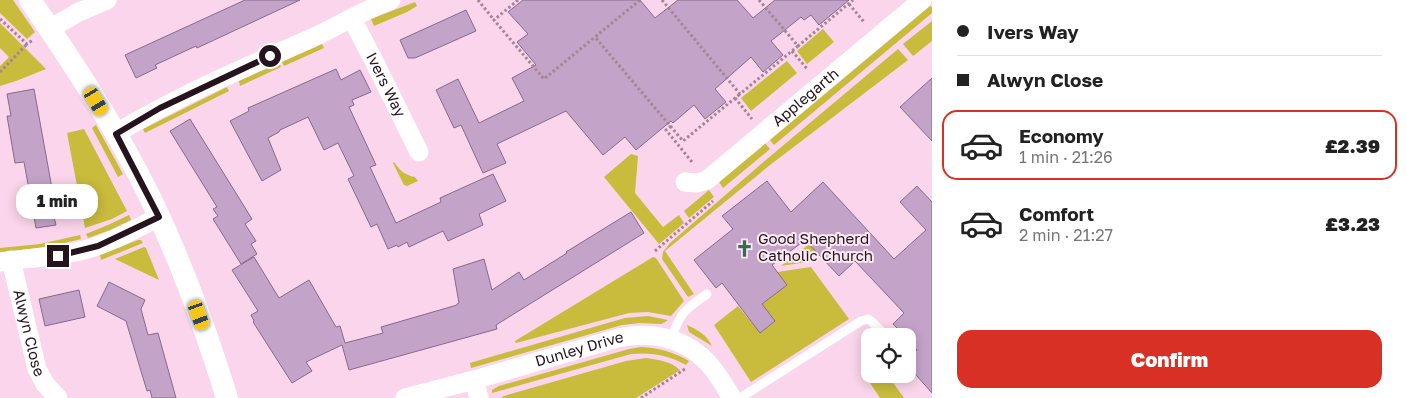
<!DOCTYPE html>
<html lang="en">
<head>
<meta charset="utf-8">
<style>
  :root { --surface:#fff; --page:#f2f2f2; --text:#222; --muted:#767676; --line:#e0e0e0; --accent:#d93025 }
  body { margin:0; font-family:"Golos Text",sans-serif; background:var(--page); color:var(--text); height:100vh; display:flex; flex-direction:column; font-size:19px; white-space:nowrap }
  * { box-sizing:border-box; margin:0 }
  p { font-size:16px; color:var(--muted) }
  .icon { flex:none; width:28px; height:28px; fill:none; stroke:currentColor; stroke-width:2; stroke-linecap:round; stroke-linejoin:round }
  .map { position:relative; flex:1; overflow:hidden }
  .panel { display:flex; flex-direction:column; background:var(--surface); width:475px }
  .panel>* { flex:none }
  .top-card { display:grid; align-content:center; height:110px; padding:0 25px; background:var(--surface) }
  .tools { position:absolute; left:861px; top:328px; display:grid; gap:10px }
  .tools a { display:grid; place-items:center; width:55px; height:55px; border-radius:10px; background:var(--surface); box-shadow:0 2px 12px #0003; font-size:25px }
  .end { position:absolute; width:22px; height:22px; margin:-11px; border:6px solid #25141e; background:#fff; box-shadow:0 0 0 2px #fff }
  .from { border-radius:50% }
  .bubble { position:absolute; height:35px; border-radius:15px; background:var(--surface); box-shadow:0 2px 12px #0003; font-size:16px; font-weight:800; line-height:35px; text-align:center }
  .car { position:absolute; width:15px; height:30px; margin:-15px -8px; border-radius:6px; box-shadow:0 0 4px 1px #0007; background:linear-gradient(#f5c518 24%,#345 0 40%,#f5c518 0 76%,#345 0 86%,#f5c518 0) }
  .top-card b { display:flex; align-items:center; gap:18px; height:48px; font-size:19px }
  .top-card b+b { border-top:1px solid var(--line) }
  .top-card i { width:12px; height:12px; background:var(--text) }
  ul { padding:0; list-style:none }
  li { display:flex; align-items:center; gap:15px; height:70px; margin:0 10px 8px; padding:0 15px; border:2px solid transparent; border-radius:15px }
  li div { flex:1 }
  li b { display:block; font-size:19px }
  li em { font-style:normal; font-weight:800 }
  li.selected { border-color:var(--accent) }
  li>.icon { width:45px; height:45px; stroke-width:1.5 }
  .primary-button { display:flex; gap:10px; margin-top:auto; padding:10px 25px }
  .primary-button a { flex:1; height:58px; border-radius:15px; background:var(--accent); color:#fff; font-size:20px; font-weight:800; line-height:58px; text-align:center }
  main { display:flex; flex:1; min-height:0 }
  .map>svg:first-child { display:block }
</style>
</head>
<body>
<main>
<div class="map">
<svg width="932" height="398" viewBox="0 0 932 398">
  <rect width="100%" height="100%" fill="#fbd5eb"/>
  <path fill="#c9bb3c" d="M0,0H13L35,32L27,39L0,13Z
    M415,2L417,6L407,12L374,26L371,19Z
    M930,6L932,7V13L774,145L770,140Z
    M932,21V41L913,56L903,44Z
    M0,23L46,69L16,81L0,86V66L9,57L0,48Z
    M823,29L834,42L807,64L797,51Z
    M322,44L324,48L284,66L282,62Z
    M898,49L908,60L770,165L665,251L694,294L688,297L662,259L663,252L670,243L767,159Z
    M787,61L797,73L751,111L741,98Z
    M279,63L281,67L240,86L239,81Z
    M227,87L229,91L145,133L143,129Z
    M96,125L123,174L118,177L92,128Z
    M84,129L127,211L112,219L85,228L67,133Z
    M765,143L770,149L723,188L719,182Z
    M631,154L638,156L635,193L663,227L679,215L684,223L659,244L604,177Z
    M394,162C400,171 405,175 415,177L418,181L407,186L404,185L393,163Z
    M709,190L714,197L689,218L684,211Z
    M129,215L131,220L110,230L88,238L86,234L108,225Z
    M80,235L81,239C54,246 28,250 0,252V248L40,244Z
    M817,238L832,240L807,262L781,266Z
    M138,240H141L143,243L101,260L100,255Z
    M144,247L146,248L159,280L115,259Z
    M653,257L656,258L684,301L671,316L648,312L629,313L516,343L515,341Z
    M811,267L849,319L751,382L714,325L738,306L760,333L775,321L762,304L787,285L777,272Z
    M648,316L668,320L665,322L661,324L640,323L622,325L471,368L470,363L611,322L625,318Z
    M687,325C698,330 707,335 712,346L689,332Z
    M641,347C659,348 674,352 689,361L686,365C668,355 651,352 631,354L492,393V390L499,386L629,349Z
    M646,358C659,360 670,361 680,370L636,398H501L504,396L626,361Z
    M871,374H887L904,398H880L866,377Z"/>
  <path fill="#c4a3c8" stroke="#88698b" d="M245,0H300L197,48L196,46L155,65L157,68L136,78L125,55Z
    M523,0H640L655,18L678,0H737L753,18L775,0H849L819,25L811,15L804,20L801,17L771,41L783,55L763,72L751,57L715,89L726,102L705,119L694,105L673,123L671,121L636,150L625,137L603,155L566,111L497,144L506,163L483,173L461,125L454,128L436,90L458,79L479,123L524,101L512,78L536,65L517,42L528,34L508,12Z
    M466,10L476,31L415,58H408L400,40Z
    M336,69L341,80L360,70L371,92L352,100L354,105L349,107L376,165L370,167L396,223L441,202L440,198L493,174L506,201L479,214L483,225L448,241L443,231L409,247L407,242L398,247L397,245L388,249L377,224L371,227L348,179L354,176L338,143L324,150L308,117L280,130L279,132L268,138L281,170L262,181L230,121L249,111L248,108Z
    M932,78V141L900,107Z
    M34,89L57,216L54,217L56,225L36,228L24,162L15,163L7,116H11L7,94Z
    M190,119L252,219L245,224L256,241L251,244L257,254L241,264L213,219L218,216L213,209L217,207L170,131Z
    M767,181L791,212L823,182L894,259L926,230L900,202L917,186L932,202V393L908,366V359L917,350L908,339V336H905L893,324L904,313L855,261L839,276L805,240L772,265L787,285L762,304L775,321L760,333L722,283L716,288L694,260L733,229L722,216Z
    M631,212L644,233L496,325L497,329L349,370L342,345L306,362L312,371L292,383L253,322L254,321L251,315L258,311L232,270L254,257L279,298L309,280L336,327L340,326L345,343L383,333L381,327L457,305V304L459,303L453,269L484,259L492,290L519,272L524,280L567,253L566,252Z
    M109,282L145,300L141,309L148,335L158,333L176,398H152L150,390L147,391L126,321L97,306Z
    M79,290L85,317L45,326L39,299Z"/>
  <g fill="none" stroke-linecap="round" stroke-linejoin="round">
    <path stroke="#a28596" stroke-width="3" stroke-dasharray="2.5 2.5" stroke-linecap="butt" d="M478,0L494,20
      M518,0L494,20L544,79L595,37
      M640,0L595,37L683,141L740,94
      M662,0L740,94L798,46
      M759,0L798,46L853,0
      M849,4L864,22
      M0,19L27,44L33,40
      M792,51L808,70
      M0,72L27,44
      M735,98L752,119
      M671,126L666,130L692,162
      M655,251L713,201
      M641,398L685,369"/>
    <path stroke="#fff" stroke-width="9" d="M671,339C680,313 685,309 707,294
      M740,398L861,321L868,319L871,321L886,336"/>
    <g stroke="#fff" stroke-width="19">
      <path id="s1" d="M352,19L372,57L419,152"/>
      <path d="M49,29L79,12L107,0"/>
      <path d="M115,134C178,96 245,67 312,38C338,26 364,10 391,0"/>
      <path id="s2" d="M685,182L697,183L707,180L922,0"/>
      <path id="s3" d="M11,260L37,369L45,384L58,398"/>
      <path d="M0,262C28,258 57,257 84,250C111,243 135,229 159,217"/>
      <path d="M474,380L479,398"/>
      <path id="s4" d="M405,398L474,380L618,338C649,331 682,337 705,360C716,370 724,385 732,398"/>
    </g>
    <path stroke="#fff" stroke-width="22" d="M30,0C73,63 116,128 150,197C181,261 206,330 227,398"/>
  </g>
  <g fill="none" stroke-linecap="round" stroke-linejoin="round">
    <path stroke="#25141e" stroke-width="6" d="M58,256L98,246L159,217L116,134L160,108L270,56"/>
  </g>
  <defs>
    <symbol id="church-bare" viewBox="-9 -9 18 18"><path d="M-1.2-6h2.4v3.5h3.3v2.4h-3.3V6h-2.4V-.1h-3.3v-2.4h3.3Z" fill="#366d55" stroke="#fce9f3" stroke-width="2.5" paint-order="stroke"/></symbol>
  </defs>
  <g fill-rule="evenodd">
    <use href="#church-bare" x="732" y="236" width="25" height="25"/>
  </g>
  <g text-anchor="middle" stroke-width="4" stroke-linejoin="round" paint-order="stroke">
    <g font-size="15" fill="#25141e" stroke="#fce9f3">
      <text dy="5" stroke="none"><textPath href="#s1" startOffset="74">Ivers Way</textPath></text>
      <text dy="5" stroke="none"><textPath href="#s2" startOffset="151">Applegarth</textPath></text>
      <text dy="5" stroke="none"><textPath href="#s3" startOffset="75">Alwyn Close</textPath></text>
      <text dy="5" stroke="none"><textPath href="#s4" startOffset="181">Dunley Drive</textPath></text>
    </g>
    <g font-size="15" fill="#25141e" stroke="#fce9f3" text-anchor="start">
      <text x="758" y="244">Good Shepherd<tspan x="758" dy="17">Catholic Church</tspan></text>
    </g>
  </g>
</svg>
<div class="tools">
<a><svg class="icon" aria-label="locate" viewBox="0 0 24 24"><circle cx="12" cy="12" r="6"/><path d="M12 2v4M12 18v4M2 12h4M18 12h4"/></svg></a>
</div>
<i class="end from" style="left:270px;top:56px"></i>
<i class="end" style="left:58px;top:256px"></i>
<div class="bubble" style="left:16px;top:184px;width:82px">1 min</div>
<i class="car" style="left:96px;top:101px;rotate:149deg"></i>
<i class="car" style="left:199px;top:315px;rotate:160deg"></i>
</div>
<section class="panel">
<div class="top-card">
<b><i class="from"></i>Ivers Way</b>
<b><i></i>Alwyn Close</b>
</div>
<ul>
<li class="selected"><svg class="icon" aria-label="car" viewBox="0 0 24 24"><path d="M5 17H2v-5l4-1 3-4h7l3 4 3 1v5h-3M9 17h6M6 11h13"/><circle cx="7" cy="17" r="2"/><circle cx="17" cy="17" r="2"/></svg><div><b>Economy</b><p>1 min · 21:26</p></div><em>£2.39</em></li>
<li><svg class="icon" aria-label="car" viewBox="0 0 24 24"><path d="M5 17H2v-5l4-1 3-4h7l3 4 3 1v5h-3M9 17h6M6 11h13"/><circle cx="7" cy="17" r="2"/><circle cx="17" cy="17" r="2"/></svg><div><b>Comfort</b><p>2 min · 21:27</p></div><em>£3.23</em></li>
</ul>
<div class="primary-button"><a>Confirm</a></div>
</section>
</main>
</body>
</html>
